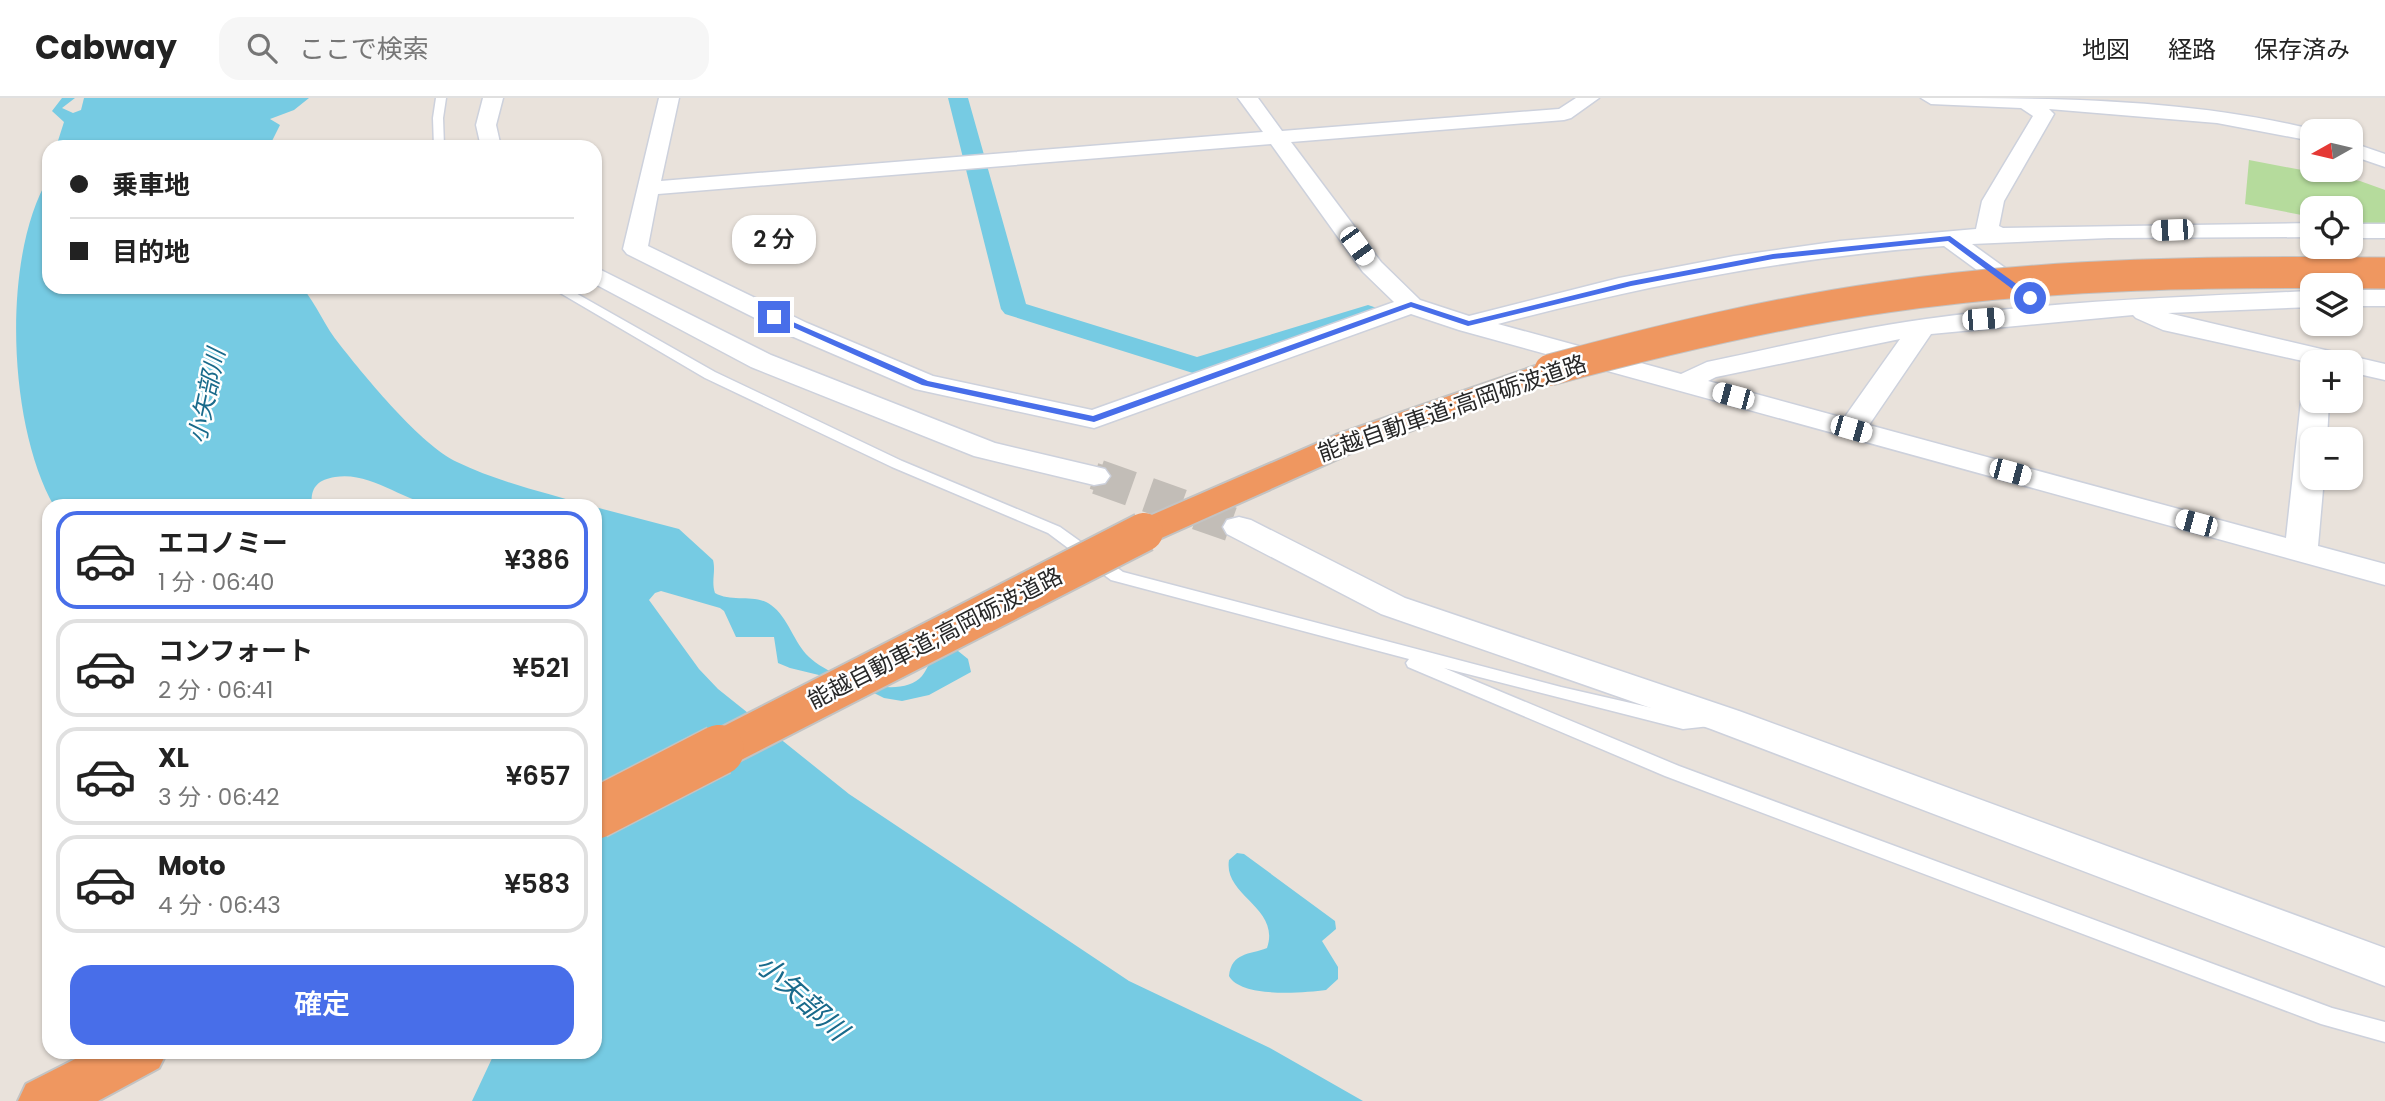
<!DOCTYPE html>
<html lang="ja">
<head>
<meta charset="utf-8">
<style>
  :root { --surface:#fff; --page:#f6f6f6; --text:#222; --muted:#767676; --line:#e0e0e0; --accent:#486ee9 }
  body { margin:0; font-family:Poppins,"Noto Sans JP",sans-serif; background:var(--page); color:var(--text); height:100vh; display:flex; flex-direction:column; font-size:26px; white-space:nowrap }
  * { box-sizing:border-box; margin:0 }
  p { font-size:23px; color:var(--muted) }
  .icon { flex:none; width:38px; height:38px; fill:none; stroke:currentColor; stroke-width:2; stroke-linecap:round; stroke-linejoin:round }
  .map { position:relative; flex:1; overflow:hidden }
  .details { position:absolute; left:42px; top:401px; width:560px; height:560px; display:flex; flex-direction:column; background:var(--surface); border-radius:21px; box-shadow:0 2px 5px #0004 }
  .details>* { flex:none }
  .top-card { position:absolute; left:42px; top:42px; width:560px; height:154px; border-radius:21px; box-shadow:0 2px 5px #0004; display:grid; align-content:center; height:154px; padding:0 28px; background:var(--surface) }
  .needle { width:46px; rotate:262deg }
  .fabs { position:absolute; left:2300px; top:21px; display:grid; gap:14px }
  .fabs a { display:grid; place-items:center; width:63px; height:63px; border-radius:14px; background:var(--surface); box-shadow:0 2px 5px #0004; font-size:35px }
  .end { position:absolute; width:32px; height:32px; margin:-16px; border:9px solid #486ee9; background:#fff; box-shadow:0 0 0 4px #fff }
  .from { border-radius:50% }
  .bubble { position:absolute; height:49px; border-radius:21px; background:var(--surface); box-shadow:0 2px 5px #0004; font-size:23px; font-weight:600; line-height:49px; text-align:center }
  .car { position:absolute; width:21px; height:42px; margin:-21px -10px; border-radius:9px; box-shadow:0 0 5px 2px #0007; background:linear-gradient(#fff 24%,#345 0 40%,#fff 0 76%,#345 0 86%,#fff 0) }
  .top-card b { display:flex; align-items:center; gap:24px; height:66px; font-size:26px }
  .top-card b+b { border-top:2px solid var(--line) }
  .top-card i { width:18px; height:18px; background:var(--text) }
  ul { padding:12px 0 0; list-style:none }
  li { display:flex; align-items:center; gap:21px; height:98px; margin:0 14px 10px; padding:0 14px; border:4px solid var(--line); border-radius:21px }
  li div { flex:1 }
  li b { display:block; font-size:26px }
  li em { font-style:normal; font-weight:600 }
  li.active { border-color:var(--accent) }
  li>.icon { width:63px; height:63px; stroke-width:1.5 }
  .button { display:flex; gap:14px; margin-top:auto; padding:14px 28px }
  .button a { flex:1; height:80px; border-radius:21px; background:var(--accent); color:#fff; font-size:28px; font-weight:600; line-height:80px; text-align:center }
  header { display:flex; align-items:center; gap:42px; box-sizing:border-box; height:98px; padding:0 35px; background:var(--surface); border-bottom:2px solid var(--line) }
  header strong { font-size:33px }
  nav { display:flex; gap:38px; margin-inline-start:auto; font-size:24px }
  .search { width:490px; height:63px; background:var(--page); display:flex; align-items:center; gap:18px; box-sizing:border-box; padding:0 24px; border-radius:21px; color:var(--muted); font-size:26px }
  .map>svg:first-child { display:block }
</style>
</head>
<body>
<header>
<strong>Cabway</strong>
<div class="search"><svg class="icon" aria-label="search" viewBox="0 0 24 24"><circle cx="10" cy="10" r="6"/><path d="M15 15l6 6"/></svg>ここで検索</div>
<nav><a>地図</a><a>経路</a><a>保存済み</a></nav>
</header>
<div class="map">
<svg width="2385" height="1003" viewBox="0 0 2385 1003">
  <rect width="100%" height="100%" fill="#e9e2db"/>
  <path fill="#b5db9c" d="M2249,62L2360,83L2385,92V130L2350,127V110H2312V119L2245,106Z"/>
  <path fill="#76cbe3" d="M62,0H75L62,10L73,15L81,12L84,0H309L294,12L270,21L280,27L269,49H56L64,24L52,13Z
    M49,79V189H302C317,207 325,229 340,247C366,280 421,347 457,364C498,384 547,395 590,408C543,408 485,412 438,408C403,404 372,373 335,379C317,382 310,390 312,408H54C8,328 1,158 49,79Z
    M595,409L679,431L713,462C716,474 711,483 715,495C732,505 754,495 771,507C788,519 794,545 809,559C829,579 900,604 922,578C928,571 936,550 942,540L968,561L971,574L929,597L902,603L884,600L856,586L790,570L778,565L774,539H736L724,513L720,510L661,493L655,495L649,502L699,571L718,591L849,696L1129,883L1270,950L1363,1003H472L495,954H595Z
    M1237,755L1244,756L1335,823L1336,831L1322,843L1338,869V881L1326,892C1302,895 1241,900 1229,878C1232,854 1249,857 1267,850C1281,809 1223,798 1229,762Z"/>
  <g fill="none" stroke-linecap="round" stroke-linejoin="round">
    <path fill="#76cbe3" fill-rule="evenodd" d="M948,0H968L1026,206L1197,259L1368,207L1377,210L1381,215L1377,220L1239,266L1196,276L1005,216L1001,211Z"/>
    <path stroke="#c2bdb7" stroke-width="27" stroke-dasharray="27 14" stroke-linecap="butt" d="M1094,378L1103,381"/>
    <path stroke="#c2bdb7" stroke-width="35" stroke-dasharray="35 18" stroke-linecap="butt" d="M1098,379L1239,429"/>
    <defs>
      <path id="service" d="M436,0H446L443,20L444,49H434L433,20Z
        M550,189H565L715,274L902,363L1060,429L1123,474L1561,589L1683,617H1719L1722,622L1719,627L1683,631L1444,570L1679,668L2332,910L2385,924V944L2321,926L1665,678L1408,569L1406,565L1409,561L1111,482L1048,435L892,369L705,280Z"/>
      <path id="minor" d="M483,0H503L496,27L501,49H481L476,27Z
        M659,0H679L661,83L1263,34L1238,0H1258L1282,33L1559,11L1576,0H1599L1571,20L1564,22L1291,44L1381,164L1420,202L1469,218L1619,180L1734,158L1840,143L1976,131L1982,103L2033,18L2021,10L1931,6L1921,0C2055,0 2189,0 2319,33H2312V43L2217,25L2049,11L2054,16L2004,103L1999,128L2003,130L2312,125V139L2109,140L1972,146L2040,195L2044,200L2040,205L2031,208L2022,205L1944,148C1792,159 1645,187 1498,226L1681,276L1707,264C1780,249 1852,231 1926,221C2053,203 2183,199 2312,193V209L2168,215L2385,266V282L2350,274V264L2312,265L2163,232L2136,220L2133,217L1931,236L1869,327L2286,440L2301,303L2305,297L2312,295V303H2329L2327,341H2312V380H2324L2318,448L2385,466V487L1459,232L1411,216L1094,330L915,291L789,237L627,156L623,151ZM1271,46L1363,174L1394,204L1092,312L933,278L807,225L648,148L658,96ZM1900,241L1844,320L1708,283L1716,279Z
        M2350,44L2385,56V69L2350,57Z
        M2350,126H2385V140H2350Z
        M595,169L771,257L995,345L1105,371L1110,378L1105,385L1094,387L974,358L751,269L595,186Z
        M2350,192H2385V208H2350Z
        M1239,419L1251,422L1405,500L1739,613L2385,850V888L1711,631L1381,516L1227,436L1223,429L1227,422Z"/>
      <path id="motorway" d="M1550,263L1561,266L1565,272L1561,278L1360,351L1157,442L1144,445L1131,442L1126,434L1131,426L1336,337Z
        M89,954H167L159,970L98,1003H18L26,986Z"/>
    </defs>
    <use href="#service" stroke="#cdd1dc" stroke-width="3"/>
    <use href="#minor" stroke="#cdd1dc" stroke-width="3"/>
    <use href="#motorway" stroke="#c3c3c3" stroke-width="4"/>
    <use href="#service" fill="#fff" fill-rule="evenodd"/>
    <use href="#minor" fill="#fff" fill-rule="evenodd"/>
    <use href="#motorway" fill="#ef9760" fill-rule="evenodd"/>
    <defs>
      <path id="motorway-bridge-far2" d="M1550,272C1661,242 1773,215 1887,199C2052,175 2219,173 2385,175"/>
      <path id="motorway-bridge-far1" d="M715,654L1144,434"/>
      <path id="motorway-bridge" d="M595,716L719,652"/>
    </defs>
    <use href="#motorway-bridge-far2" stroke="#c3c3c3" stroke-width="33" stroke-linecap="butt"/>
    <use href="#motorway-bridge-far1" stroke="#c3c3c3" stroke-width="42" stroke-linecap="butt"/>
    <use href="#motorway-bridge" stroke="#c3c3c3" stroke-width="53" stroke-linecap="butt"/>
    <use href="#motorway-bridge-far2" stroke="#ef9760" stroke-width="31"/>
    <use href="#motorway-bridge-far1" stroke="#ef9760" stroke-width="38"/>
    <use href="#motorway-bridge" stroke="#ef9760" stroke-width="50"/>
  </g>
  <path fill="#486ee9" d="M1950,138L2033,198V202H2027L1948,143L1773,161L1631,188L1468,228L1411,209L1094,324L922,287L770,219L777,217L928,283L1093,318L1411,204L1469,223L1631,183L1773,156Z"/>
  <g text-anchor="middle" stroke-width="5" stroke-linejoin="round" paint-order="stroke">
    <g font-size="23" fill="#282828" stroke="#fff">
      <text transform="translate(1452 310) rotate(-19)" y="8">能越自動車道;高岡砺波道路</text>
      <text transform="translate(935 540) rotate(-27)" y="8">能越自動車道;高岡砺波道路</text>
    </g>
    <g font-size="24" font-style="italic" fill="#196a8b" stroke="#fff">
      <text transform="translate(207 298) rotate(-78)" y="8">小矢部川</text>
    </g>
    <g font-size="28" font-style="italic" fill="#196a8b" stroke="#fff">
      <text transform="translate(802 899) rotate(42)" y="10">小矢部川</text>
    </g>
  </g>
</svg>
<div class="fabs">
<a><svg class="needle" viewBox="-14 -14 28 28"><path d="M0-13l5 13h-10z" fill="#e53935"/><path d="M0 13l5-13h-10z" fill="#767676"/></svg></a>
<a><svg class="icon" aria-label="locate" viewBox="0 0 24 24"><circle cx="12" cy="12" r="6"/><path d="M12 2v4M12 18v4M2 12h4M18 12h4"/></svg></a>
<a><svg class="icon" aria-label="layers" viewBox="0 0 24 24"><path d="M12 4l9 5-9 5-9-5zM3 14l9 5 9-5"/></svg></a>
<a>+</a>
<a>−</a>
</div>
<i class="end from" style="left:2030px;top:200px"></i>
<i class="end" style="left:774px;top:219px"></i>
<div class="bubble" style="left:732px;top:117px;width:84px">2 分</div>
<i class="car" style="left:2172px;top:132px;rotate:268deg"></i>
<i class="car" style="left:1357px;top:148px;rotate:144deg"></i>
<i class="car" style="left:1983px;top:221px;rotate:85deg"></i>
<i class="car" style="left:1733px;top:298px;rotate:285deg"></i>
<i class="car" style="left:1851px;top:331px;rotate:106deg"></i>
<i class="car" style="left:2010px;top:374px;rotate:105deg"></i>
<i class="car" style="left:2196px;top:425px;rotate:285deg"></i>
<div class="top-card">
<b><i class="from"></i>乗車地</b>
<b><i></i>目的地</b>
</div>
<section class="details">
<ul>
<li class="active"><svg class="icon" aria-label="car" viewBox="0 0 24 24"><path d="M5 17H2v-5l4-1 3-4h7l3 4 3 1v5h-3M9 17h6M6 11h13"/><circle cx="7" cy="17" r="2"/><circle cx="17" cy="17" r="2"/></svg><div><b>エコノミー</b><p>1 分 · 06:40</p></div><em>¥386</em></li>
<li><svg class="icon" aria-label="car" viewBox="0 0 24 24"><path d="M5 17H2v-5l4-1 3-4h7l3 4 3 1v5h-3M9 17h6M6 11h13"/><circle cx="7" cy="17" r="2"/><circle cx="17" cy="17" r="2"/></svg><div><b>コンフォート</b><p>2 分 · 06:41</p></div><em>¥521</em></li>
<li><svg class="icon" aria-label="car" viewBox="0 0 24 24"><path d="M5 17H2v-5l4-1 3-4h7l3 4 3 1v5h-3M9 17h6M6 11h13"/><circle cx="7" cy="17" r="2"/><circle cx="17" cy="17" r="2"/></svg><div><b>XL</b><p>3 分 · 06:42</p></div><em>¥657</em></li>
<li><svg class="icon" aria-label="car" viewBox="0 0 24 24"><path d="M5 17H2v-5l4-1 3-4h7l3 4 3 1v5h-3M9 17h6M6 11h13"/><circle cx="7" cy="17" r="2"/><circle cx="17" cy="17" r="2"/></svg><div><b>Moto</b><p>4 分 · 06:43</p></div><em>¥583</em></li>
</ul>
<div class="button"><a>確定</a></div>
</section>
</div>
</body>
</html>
